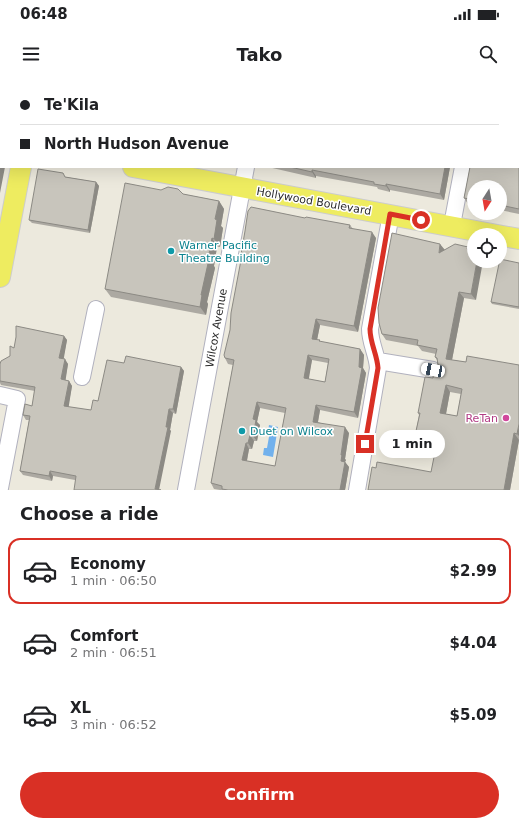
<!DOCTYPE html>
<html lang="en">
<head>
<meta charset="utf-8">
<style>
  :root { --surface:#fff; --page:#f6f6f6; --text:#202124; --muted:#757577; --line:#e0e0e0; --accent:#d93025 }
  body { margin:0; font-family:"DejaVu Sans",sans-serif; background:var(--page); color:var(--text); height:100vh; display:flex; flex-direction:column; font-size:15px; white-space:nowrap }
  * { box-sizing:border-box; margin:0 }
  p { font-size:13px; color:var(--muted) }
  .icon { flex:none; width:22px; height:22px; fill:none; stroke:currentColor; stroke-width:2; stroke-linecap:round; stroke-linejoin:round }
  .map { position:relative; height:410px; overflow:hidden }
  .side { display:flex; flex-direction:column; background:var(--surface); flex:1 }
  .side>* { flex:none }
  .hud { position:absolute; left:0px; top:0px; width:519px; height:88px; box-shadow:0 4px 16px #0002; display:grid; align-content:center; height:88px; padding:0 20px; background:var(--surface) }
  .needle { width:26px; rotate:191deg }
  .controls { position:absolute; left:467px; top:100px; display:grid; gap:8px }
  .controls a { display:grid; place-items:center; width:40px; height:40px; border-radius:50%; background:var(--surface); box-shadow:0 4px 16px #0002; font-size:20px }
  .end { position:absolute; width:18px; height:18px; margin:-9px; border:5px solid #d93025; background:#fff; box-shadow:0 0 0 2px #fff }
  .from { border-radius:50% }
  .bubble { position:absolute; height:28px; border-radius:14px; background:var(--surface); box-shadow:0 4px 16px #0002; font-size:13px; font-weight:800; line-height:28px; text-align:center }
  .car { position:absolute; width:12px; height:24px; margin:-12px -6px; border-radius:5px; box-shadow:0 0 3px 1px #0007; background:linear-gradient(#fff 24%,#345 0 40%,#fff 0 76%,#345 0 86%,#fff 0) }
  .hud b { display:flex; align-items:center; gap:14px; height:38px; font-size:15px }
  .hud b+b { border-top:1px solid var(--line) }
  .hud i { width:10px; height:10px; background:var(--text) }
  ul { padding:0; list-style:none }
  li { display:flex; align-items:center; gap:12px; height:66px; margin:0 8px 6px; padding:0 12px; border:2px solid transparent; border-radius:12px }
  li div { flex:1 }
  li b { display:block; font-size:15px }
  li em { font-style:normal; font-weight:800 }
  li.selected { border-color:var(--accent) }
  li>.icon { width:36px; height:36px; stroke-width:1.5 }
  h2 { padding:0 20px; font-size:18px; line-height:48px }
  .primary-button { display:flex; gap:8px; margin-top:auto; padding:8px 20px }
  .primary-button a { flex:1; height:46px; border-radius:24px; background:var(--accent); color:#fff; font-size:16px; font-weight:800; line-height:46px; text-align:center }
  .status { display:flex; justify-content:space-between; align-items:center; height:28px; padding:0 20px; background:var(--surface); direction:ltr }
  .status svg { height:11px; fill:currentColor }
  header { display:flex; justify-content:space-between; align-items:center; height:52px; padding:0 20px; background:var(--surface); font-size:18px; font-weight:800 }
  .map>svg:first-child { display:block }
</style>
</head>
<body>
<div class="status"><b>06:48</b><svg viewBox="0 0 49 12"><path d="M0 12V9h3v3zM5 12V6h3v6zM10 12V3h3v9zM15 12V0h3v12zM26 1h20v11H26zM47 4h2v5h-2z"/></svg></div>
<header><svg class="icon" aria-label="menu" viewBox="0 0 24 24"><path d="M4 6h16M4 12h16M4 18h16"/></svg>Tako<svg class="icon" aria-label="search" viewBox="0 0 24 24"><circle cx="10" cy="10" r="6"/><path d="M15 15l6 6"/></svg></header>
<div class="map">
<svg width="519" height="410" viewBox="0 0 519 410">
  <rect width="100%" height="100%" fill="#ece9dd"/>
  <path fill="#72b1ec" d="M269,345L278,347L273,377L263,375L264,368H267L270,351H268Z"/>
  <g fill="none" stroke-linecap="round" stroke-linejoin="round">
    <defs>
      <path id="minor" d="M486,0L492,1
        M263,1V0
        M518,6H519
        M452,145L463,87
        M378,281L433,290
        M82,297L96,229
        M0,315L17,319L0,408
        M186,410L246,87
        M357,410L378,288C377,274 370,263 370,249L391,134"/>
      <path id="major" d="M37,1V0
        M0,62H1
        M133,87L519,159
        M0,197L21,87"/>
    </defs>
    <use href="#minor" stroke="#b1b1be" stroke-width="18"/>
    <use href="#major" stroke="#ccc" stroke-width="22"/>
    <use href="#minor" stroke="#fff" stroke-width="16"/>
    <use href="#major" stroke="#eeec60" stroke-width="20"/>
  </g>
  <path fill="#aca9a2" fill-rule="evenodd" d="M518,70H519V134L500,130V107H474V126L468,124L464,118L470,87H518Z
    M268,87H450L444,120L390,110V112L378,109L377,107L316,96V98Z
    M66,97L96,102L99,106L90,153L32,143L29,140Z
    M183,114L219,121L224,129L221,146L223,148L220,167H217L214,186L215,188L207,222L208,224L206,235L111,217L105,209Z
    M305,138L350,145L353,149L376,158L358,252L320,245L317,260L321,262L360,269L364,275L363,288L366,293L358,338L320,330L318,342L349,353L345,379L346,380L345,382L349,387L345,410H220L214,409L211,403L233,285L228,284L225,278L230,250L241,181L240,180ZM312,280L328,283L325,302L308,299ZM260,328L285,333L275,386L247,381L249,369H252L254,361H257L260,345L257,342Z
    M468,167L469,169L476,220L464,218L452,280L466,282L519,285V360L510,410H368L376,388L431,392L434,378L422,375L417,369L419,360L418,358V354L416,351L419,335L418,333L438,285L437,280L435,277L436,274L422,271L418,266L386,260L382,254L444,170ZM450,312L461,314L457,336L446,334Z
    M519,183V229L492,224L491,222Z
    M64,256L67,260L63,279L68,284L65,300L69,301L72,306L68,327L91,330L98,321L124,283L181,287L184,291L176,334L173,333L170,350L171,351L75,400L53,396L52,401L23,395L20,391L29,340H26L23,335L32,326L35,311L1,305L0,303V284L10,276L14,268Z"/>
  <path fill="#8c8a84" d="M1,80V87H5L0,113V84Z
    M445,87H450L444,120L440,114Z
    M312,90L316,96V98L312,92Z
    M96,102L99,106L90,153L88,150Z
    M386,104L390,110V112L386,106Z
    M219,121L224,129L221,146L223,148L220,167L214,159L215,139Z
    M372,152L376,158L358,252L354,246Z
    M212,158L217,167L214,186L215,188L207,222L208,224L206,235L200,227L201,215Z
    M440,164L445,170L439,173Z
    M477,181H483L476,220L471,214Z
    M459,212L464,218L451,285L446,279Z
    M316,239L320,245L316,265L312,259Z
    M64,256L67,260L63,283L59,278Z
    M360,269L364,275L363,288L366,293L358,338L354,332Z
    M308,275L312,280L308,304L304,298Z
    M65,279L68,284L65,304L61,299Z
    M181,287L184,291L176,334L173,329Z
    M69,301L72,306L68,331L64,326Z
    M446,305L450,312L445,339L440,333Z
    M257,322L260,328L257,342L260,345L257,361L253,356V339Z
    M316,325L320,330L317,347L313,342Z
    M169,329L173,333L170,350L171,351L159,410L155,409Z
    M519,344V356L517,354Z
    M345,347L349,353L345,379L346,380L345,382L349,387L345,410H340L341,375Z
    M514,353L519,360L510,410H504Z
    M250,355L254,361L252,369L248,363Z
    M246,363L249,369L246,385L242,380Z
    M50,391L53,396L52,401L49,396Z"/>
  <path fill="#c8c5bc" stroke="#8c8a84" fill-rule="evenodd" d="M0,0H19V1H1V33H0Z
    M53,0H95L101,1H53Z
    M202,0H246V1H202Z
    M281,0H459V1H280Z
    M518,70H519V129L500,125V107H474V120L464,118L470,87H518Z
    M290,87H445L440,114L386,104V106L374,104V102L312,90V92Z
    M38,89L63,93L65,97L96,102L88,150L29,140Z
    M125,103L161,110L168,107L178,109L183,114L219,121L215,139L217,140L214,159L212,158L208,179H209L201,215H202L200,227L105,209Z
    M251,127L305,138L306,137L350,145L349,148L372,152L354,246L316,239L312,259L320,260L319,261L360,269L359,287L362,288L354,332L316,325L313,342L345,347L341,375H342L341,381L345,382L340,410H228L222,409V406L211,403L234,280L225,278L224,275L230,250L231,233L241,180H240L245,151L248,131ZM308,275L329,279L325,302L304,298ZM257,322L286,328L275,386L242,380L246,363H248L250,355L253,356L256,340L253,339Z
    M392,153L440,164L439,173L455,164L468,167L467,169L474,170V181H477L471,214L459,212L446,279L466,282L467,276L519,285V344L517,354L514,353L504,410H368L372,387L376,388L377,382L431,392L435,372L417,369L419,359L418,358L419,351H416L420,333H418L425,297L433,298L434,291L438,285L437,278L435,277L437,269L417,265L418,260L382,254L379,243L378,228ZM446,305L462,309L457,336L440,333Z
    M500,179L519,183V227L491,222Z
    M16,246L64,256L59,278L65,279L61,299L69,301L64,326L91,330L93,320L98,321L107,280L124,283L126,276L181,287L173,329H169L166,347H168L155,409L161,410H74L76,396L50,391L49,396L20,391L30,336L23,335L25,324L32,326L35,307L0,301V284L1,281L10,276V266L14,268L16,257Z"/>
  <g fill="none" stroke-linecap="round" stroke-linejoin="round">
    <path stroke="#d93025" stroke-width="5" d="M365,364L378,288C377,274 370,263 370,249L390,134L421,140"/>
  </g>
  <g fill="#0f9aa8" stroke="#fff" stroke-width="1.5">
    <circle cx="171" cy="171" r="4"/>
    <circle cx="242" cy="351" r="4"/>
  </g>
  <circle fill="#d1479c" stroke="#fff" stroke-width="1.5" cx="506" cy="338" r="4"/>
  <g text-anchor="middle" stroke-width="3" stroke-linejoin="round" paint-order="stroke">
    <g font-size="11" fill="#2b2b2b" stroke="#fff">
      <text transform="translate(314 121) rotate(10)" y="4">Hollywood Boulevard</text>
      <text transform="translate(216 248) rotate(-80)" y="4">Wilcox Avenue</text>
    </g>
    <g font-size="11" fill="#0d838f" stroke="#fff" text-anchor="start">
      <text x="179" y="169">Warner Pacific<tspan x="179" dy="13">Theatre Building</tspan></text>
      <text x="250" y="355">Duet on Wilcox</text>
    </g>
    <g font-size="11" fill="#b23c85" stroke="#fff" text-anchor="end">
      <text x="498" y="342">ReTan</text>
    </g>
  </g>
</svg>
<div class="controls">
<a><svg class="needle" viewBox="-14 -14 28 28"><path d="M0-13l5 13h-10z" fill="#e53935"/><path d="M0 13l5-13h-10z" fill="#757577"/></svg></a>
<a><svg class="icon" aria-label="locate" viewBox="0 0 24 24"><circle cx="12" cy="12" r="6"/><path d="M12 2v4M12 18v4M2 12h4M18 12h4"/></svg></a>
</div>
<i class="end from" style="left:421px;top:140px"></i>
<i class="end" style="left:365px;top:364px"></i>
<div class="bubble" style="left:379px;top:350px;width:66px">1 min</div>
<i class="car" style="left:433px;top:290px;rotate:281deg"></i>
<div class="hud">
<b><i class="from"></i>Te'Kila</b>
<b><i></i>North Hudson Avenue</b>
</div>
</div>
<section class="side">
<h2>Choose a ride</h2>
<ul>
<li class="selected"><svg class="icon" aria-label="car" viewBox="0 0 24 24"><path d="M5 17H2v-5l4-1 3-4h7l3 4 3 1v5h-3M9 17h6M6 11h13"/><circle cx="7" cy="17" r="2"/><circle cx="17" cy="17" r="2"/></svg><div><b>Economy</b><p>1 min · 06:50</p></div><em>$2.99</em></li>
<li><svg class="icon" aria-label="car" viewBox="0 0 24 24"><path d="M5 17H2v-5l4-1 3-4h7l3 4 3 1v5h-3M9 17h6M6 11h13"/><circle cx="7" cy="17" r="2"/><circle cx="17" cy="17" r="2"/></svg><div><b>Comfort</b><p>2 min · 06:51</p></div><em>$4.04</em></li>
<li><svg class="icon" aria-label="car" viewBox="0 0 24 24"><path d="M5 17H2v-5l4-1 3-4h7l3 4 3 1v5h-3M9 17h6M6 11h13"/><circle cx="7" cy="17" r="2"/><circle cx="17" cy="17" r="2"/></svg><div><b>XL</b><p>3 min · 06:52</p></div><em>$5.09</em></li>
</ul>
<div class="primary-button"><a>Confirm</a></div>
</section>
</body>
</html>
